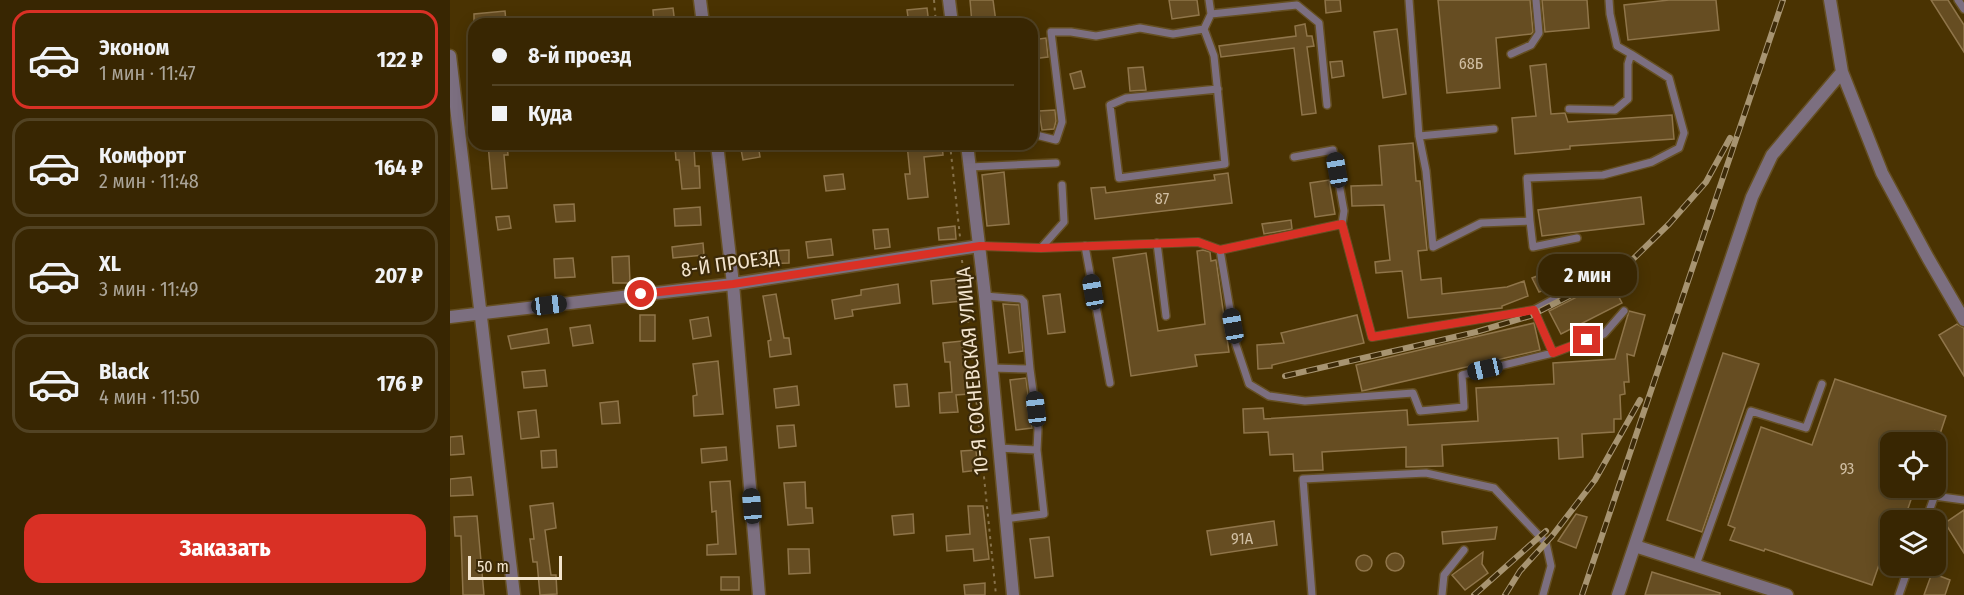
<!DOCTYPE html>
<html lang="ru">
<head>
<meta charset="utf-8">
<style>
  :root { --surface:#382602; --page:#3f2e0c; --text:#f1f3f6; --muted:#aba599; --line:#524324; --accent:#d93025 }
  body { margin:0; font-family:"Fira Sans Condensed",sans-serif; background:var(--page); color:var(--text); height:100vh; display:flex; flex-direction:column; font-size:22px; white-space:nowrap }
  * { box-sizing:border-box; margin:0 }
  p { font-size:20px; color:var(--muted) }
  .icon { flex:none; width:33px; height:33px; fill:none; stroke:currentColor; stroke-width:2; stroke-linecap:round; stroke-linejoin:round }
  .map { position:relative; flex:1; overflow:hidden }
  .details { display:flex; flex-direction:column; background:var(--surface); width:450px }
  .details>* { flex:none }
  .banner { position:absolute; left:18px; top:18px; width:570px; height:132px; border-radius:18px; box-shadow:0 3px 15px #0003,0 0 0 2px var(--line); display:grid; align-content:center; height:132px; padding:0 24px; background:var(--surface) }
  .tools { position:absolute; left:1430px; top:432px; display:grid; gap:12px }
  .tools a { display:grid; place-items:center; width:66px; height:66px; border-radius:12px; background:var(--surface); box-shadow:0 3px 15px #0003,0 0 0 2px var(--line); font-size:30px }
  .scale { position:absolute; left:18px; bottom:15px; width:94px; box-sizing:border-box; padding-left:6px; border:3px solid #f3e4cd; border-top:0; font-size:16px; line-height:21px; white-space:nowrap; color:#f3e4cd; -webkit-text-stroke:4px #3c2a08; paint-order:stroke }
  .end { position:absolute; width:27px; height:27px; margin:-14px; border:8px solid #d93025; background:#fff; box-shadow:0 0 0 3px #fff }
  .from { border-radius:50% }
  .bubble { position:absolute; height:42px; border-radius:18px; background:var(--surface); box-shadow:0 3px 15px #0003,0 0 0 2px var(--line); font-size:20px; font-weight:700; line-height:42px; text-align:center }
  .car { position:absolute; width:18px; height:36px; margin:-18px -9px; border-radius:8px; box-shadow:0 0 4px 2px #0007; background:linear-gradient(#222 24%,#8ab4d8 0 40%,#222 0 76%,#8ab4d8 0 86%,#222 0) }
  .banner b { display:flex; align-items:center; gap:21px; height:57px; font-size:22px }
  .banner b+b { border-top:2px solid var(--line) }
  .banner i { width:15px; height:15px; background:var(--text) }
  ul { padding:10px 0 0; list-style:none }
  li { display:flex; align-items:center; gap:18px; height:99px; margin:0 12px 9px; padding:0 12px; border:3px solid var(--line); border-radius:18px }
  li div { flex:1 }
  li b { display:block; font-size:22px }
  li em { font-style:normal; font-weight:700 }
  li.on { border-color:var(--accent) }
  li>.icon { width:54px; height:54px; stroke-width:1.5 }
  .button { display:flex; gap:12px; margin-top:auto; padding:12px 24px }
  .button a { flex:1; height:69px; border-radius:18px; background:var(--accent); color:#fff; font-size:24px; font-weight:700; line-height:69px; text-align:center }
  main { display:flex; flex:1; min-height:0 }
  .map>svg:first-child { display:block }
</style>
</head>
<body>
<main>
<section class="details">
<ul>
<li class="on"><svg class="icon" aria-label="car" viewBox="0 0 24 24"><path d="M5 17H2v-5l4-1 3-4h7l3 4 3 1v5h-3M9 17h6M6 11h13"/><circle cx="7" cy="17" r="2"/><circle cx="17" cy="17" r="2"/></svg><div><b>Эконом</b><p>1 мин · 11:47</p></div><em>122 ₽</em></li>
<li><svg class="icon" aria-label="car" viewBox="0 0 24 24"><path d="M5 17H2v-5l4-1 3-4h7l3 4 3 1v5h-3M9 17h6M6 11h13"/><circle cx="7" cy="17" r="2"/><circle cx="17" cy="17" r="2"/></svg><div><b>Комфорт</b><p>2 мин · 11:48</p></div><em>164 ₽</em></li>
<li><svg class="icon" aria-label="car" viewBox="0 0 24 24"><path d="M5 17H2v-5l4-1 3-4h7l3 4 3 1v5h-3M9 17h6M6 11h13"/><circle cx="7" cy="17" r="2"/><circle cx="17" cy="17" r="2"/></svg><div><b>XL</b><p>3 мин · 11:49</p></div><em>207 ₽</em></li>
<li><svg class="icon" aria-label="car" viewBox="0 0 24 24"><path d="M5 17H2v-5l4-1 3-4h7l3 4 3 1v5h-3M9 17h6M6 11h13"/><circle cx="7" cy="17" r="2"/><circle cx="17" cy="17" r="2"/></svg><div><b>Black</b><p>4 мин · 11:50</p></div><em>176 ₽</em></li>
</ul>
<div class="button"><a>Заказать</a></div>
</section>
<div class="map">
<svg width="1514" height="595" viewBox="0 0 1514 595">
  <rect width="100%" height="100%" fill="#4a3302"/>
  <path fill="#664d22" stroke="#8f754a" stroke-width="1.5" d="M520,0H543L546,22L522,24Z
    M719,0H747L749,15L722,19Z
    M875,0H890L891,11L876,13Z
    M988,0H1080L1083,32L1081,34L1046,38L1050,88L997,93Z
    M1092,0H1137L1139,28L1095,32Z
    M1219,0H1266L1269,30L1178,40L1174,5Z
    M1481,0H1498L1514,25V52Z
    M223,8L225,24H204L203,10Z
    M477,8L479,24H459L457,10Z
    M55,11L56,22L24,24V14Z
    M855,24L857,36H862L864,46L857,47L866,113L852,115L844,48L771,57L769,46L846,36L845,26Z
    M947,29L956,94L933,98L924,32Z
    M596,38L598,57L582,59V40Z
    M892,61L894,76L882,78L880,62Z
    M1096,64L1101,114L1115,113L1118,122L1222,115L1224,139L1120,146V149L1065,154L1062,118L1086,116L1080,66Z
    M693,67L696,90L680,91L678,68Z
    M631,71L635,87L624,89L620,74Z
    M605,110L606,121L604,129L592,130L589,111Z
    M963,143L966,181H970L977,250L968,251L971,280L991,278L992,294L1057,287L1074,281L1078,296L1052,306V308L958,318L952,271L926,273L925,262L940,260L934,205L902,206L901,186L932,185L929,146Z
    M38,144H57L58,155H54L57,188L42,189Z
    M290,144H308L310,157L293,160Z
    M457,144H492L493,155L474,157L478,197L458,199L455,174H460Z
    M244,147L245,166H249L250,188L232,189L229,160H226L225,148Z
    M554,172L559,224L537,226L532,175Z
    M778,173L782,203L645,219L641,188L655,187L656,193L765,180L764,175Z
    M393,174L395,189L376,191L374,176Z
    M879,180L885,214L865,217L860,183Z
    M1191,197L1194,224L1092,236L1088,210Z
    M124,204L125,221L106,222L104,205Z
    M250,207L251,225L225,226L224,209Z
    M59,216L61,228L48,230L46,217Z
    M841,220L842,229L814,234L812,224Z
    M505,226L506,239L489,240L488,228Z
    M438,229L440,247L425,249L423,230Z
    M381,239L383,255L358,258L356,242Z
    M253,243L254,255L223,258L222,247Z
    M339,250V263L305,264L304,252Z
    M753,250L760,252L761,261L766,260L779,352L745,355L747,366L681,376L663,258L696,253L708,331L755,324L747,251Z
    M179,256L180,283H163L162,257Z
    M123,258L125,277L105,278L104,259Z
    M1121,263L1126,278L1089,292L1082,278Z
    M509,278L512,301L483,304L481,281Z
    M1160,280L1172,303L1111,334L1099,311Z
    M448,284L450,303L402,310L403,316L385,319L382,300L411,295V290Z
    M326,294L334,338H339L341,354L320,357L318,341L321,340L313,296Z
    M610,294L615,332L598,334L593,296Z
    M553,304L569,305L573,351L559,353Z
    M1179,311L1195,315L1184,356L1177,354L1179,382H1174L1175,394L1170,395L1171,419H1164V432L1132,434L1133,457L1109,459L1108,438L992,445L993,466L956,467V447L872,452L873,470L844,471L843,454L820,455L818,432L794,433L793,409L813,408L814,419L957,410L958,425L1028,421L1026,388L1104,384L1103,363L1165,359Z
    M190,315H205V341H190Z
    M907,315L914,343L822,365V368L808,369L807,345L834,343L831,333Z
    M258,317L261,336L243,339L240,320Z
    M1084,323L1090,350L912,391L906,365Z
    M1507,324L1514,328V376L1489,335Z
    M140,325L143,343L123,346L120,328Z
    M97,329L99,343L61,349L58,336Z
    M512,341L519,394L506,395L508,412L490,413L489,393L502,392L500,362H495L493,343Z
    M1273,353L1309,364L1252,532L1217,520Z
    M268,361L273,414L244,416L243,396L247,395L243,364Z
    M95,370L97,386L74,388L72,372Z
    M576,378L582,428L566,430L560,380Z
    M1385,379L1496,416L1487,443H1485V430L1481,442H1440V488H1465L1454,520H1440V565L1430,562L1422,585L1315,549L1314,551L1280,540L1285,528L1278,525L1311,427L1362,445Z
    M457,384L459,406L446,407L444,385Z
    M347,386L349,405L326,408L324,389Z
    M168,401L170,423L152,424L150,403Z
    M86,410L89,437L71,439L68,412Z
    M344,425L346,446L329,448L327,426Z
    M12,436L14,454L0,455V437Z
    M276,447L277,460L252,463L251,449Z
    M106,450L107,467L92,468L91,451Z
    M526,450L528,470L513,472L511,451Z
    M21,477L23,495L0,496V479Z
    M280,481L286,554L257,555V545L268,544L266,511L262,512L260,482Z
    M355,482L356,508H362L363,523L338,525L334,483Z
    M103,503L106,528L95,530L101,575H106L107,594L90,595L87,562H83L80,539H84L80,506Z
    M518,506H533L539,559L524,561L523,549L497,551L496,536L520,534Z
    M1514,510V553L1495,523Z
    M463,514L464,533L444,535L442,516Z
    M1126,514L1137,517L1126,548L1108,541Z
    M27,516L34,595H13L11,536H5L4,517Z
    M824,521L827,545L761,555L757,531Z
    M1047,527L1045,539L993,544L992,532Z
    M599,537L603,576L585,578L580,539Z
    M338,549H359L360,573L339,574Z
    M1033,552L1032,564L1038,573L1015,590L1002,575Z
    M936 562a9 9 0 1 1 18 0a9 9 0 1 1-18 0Z
    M906 563a8 8 0 1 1 16 0a8 8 0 1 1-16 0Z
    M1202,572L1270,593V595H1195Z
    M1482,573L1500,580L1495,595H1474Z
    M271,577H289V590H271Z
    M535,583V595H515L514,585Z"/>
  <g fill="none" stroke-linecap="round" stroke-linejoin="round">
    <defs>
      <path id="service" d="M759,0L761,14
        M959,0L969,136L1044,129
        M1159,0L1160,14L1167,46L1181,54
        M1508,0L1514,9
        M754,29L764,56L775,164L669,178L660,105L676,98L768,89
        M1061,54L1081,45L1089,33L1086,0
        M582,134L606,140L612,122L601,32H621L646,36L690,28L723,34L754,29L761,14L847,5L869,23L877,105
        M969,136L976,171L983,247L1031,223L1080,221L1083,247L1127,238
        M844,157L883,150L894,211L892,224
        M520,167L606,163
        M1080,221L1077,178L1153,175L1202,162L1229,148L1234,133L1219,78L1181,54L1178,64V99L1165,110L1119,109
        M707,243L716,316
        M529,246L591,248L748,242L770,250L892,224L922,337L1084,310L1103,353L1154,334L1174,311
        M635,246L660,383
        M591,248L614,222L612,185
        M770,250L786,345L799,384L819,396L855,401L963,393L970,411L1014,407L1012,375L1103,353
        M535,296L571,299L574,302L580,369
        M1084,310L1134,283
        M541,368L580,369L588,429L587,450
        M548,448L587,450L594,514L555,519
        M1484,496L1514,500
        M1476,520L1491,478
        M1246,565L1301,411L1356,428L1372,384
        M862,595L853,479L976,473L1044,488L1096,543L1101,566L1093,595
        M992,595L994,575L1014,550
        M1449,595L1459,566"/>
      <path id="minor" d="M250,0L253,24
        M0,56L64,595
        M1392,72L1432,173L1478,258L1514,320
        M267,144L283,284L309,595
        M0,317L283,284L529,246
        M1185,546L1325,591L1324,595
        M1325,591L1337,595
        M1168,595L1302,197L1322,155L1392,72L1380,0"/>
      <path id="tertiary" d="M499,0L502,24
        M517,144L535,296L563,595"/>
    </defs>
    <use href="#service" stroke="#654f22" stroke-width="10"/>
    <use href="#minor" stroke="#654f22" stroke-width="15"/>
    <use href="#tertiary" stroke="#654f22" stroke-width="15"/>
    <path stroke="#87724b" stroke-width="2" stroke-dasharray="3 4.5" stroke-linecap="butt" d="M484,0L486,24
      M500,144L510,237
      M512,260L546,595"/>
    <use href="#service" stroke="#7c6f80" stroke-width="7"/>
    <use href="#minor" stroke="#7c6f80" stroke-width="12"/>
    <use href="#tertiary" stroke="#7c6f80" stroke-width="12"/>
    <defs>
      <path id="rail" d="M835,376L1026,332L1080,316L1129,291L1179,263L1219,224L1256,182L1280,138
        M1024,595L1096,531
        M1055,595L1070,571L1102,536L1145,480L1190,400
        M1132,595L1333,0"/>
    </defs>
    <use href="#rail" stroke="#a79471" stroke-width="6"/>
    <use href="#rail" stroke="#3c2a08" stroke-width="4" stroke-dasharray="11" stroke-linecap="butt"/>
  </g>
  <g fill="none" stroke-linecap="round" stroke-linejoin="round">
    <path stroke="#d93025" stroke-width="8" d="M191,294L283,284L530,246L591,248L748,242L770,250L892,224L922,337L1084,310L1103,353L1137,340"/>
  </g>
  <g text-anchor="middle" stroke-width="4.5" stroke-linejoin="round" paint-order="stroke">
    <g font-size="16" fill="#d0bea2">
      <text x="1021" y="69">68Б</text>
      <text x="712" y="204">87</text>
      <text x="1397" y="474">93</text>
      <text x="792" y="544">91А</text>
    </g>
    <g font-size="20" fill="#f3e4cd" stroke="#3c2a08">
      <text transform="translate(280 263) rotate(-8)" y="7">8-Й ПРОЕЗД</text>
      <text transform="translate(522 371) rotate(-95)" y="7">10-Я СОСНЕВСКАЯ УЛИЦА</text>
    </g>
  </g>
</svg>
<div class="tools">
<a><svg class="icon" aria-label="locate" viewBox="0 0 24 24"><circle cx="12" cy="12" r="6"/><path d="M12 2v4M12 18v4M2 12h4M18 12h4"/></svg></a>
<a><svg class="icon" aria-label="layers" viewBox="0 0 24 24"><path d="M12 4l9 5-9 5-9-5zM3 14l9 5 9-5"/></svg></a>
</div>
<div class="scale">50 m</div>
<i class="end from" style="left:191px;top:294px"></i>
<i class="end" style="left:1137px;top:340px"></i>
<div class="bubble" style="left:1088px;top:254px;width:99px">2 мин</div>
<i class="car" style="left:887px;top:170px;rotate:350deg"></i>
<i class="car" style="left:643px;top:292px;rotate:350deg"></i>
<i class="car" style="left:99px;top:305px;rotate:83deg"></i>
<i class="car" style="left:783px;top:326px;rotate:350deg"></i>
<i class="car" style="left:1035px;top:369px;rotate:257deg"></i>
<i class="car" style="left:586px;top:409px;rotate:353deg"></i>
<i class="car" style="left:302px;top:506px;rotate:355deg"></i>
<div class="banner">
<b><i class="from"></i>8-й проезд</b>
<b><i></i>Куда</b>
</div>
</div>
</main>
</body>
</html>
